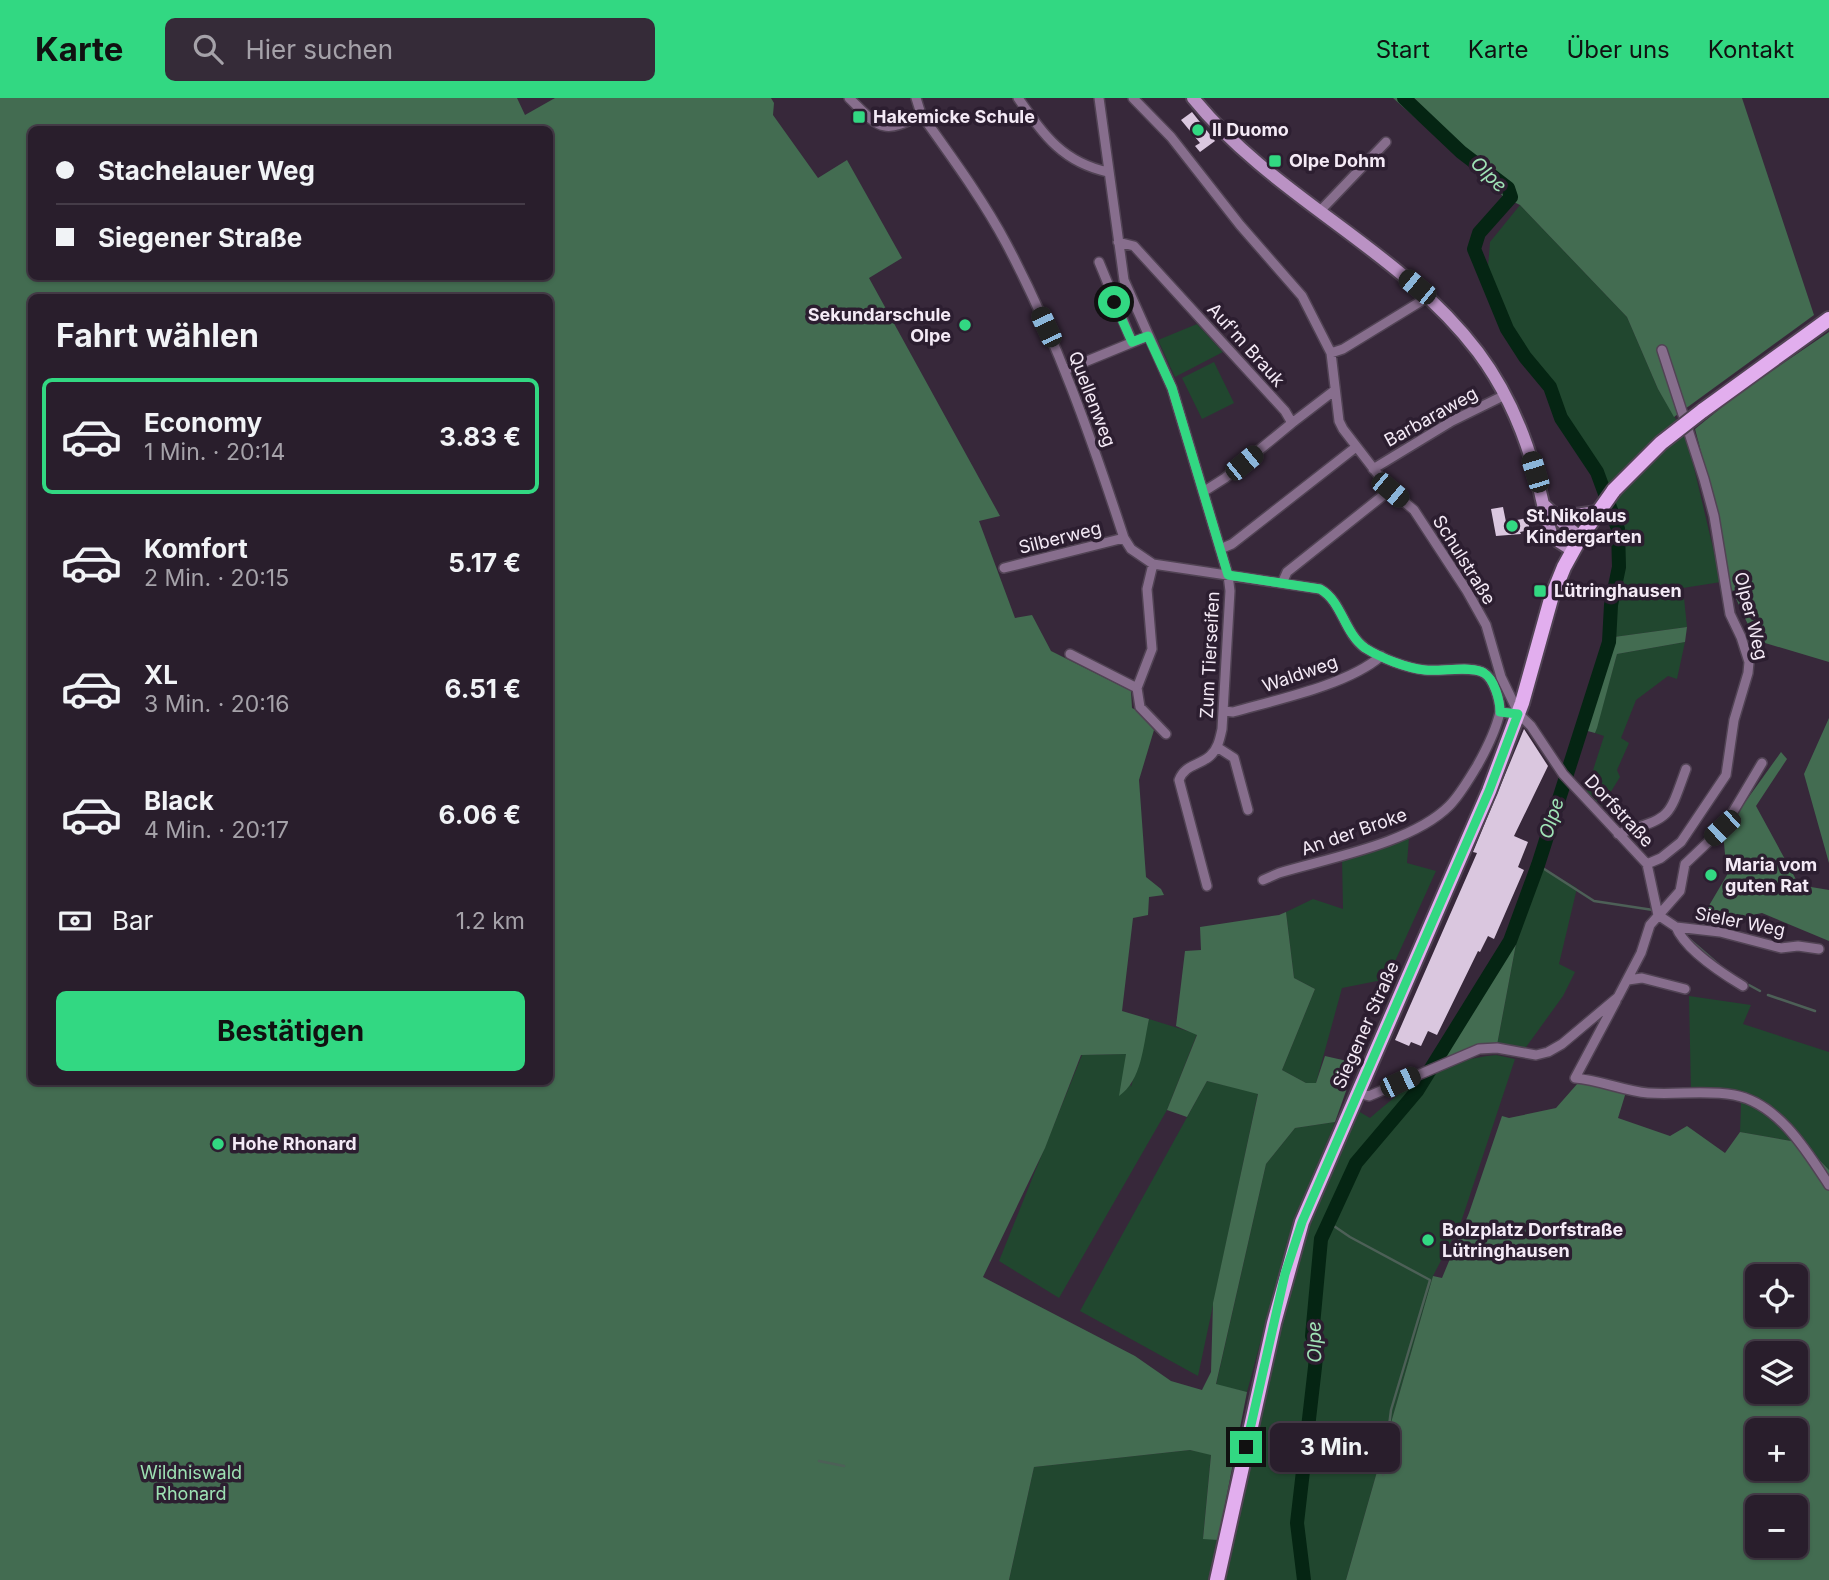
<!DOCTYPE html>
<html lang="de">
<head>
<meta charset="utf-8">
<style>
  :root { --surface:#291e2c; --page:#352b38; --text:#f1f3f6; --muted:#a5a2a9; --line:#453c48; --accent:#32d882 }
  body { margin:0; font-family:Inter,sans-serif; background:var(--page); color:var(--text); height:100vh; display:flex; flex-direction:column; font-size:26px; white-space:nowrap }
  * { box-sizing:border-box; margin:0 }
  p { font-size:23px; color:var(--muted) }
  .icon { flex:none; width:38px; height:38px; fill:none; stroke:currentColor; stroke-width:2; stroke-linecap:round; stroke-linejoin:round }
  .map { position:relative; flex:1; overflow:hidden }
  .panel { position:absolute; left:28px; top:196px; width:525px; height:791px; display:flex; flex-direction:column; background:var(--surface); border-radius:10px; box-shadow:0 2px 5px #0004,0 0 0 2px var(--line) }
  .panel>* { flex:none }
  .hud { position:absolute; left:28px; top:28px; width:525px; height:154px; border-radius:10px; box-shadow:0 2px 5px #0004,0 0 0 2px var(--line); display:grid; align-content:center; height:154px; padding:0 28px; background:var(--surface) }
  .controls { position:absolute; left:1745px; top:1166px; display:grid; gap:14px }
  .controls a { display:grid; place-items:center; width:63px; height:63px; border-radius:10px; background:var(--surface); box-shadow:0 2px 5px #0004,0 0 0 2px var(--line); font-size:35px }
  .end { position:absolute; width:32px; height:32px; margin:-16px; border:9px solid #32d882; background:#111; box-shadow:0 0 0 4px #111 }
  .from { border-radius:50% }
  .bubble { position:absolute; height:49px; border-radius:10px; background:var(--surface); box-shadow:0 2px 5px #0004,0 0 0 2px var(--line); font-size:23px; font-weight:700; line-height:49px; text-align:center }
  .car { position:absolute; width:21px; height:42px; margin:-21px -10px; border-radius:9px; box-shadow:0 0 5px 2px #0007; background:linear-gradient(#222 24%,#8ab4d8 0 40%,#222 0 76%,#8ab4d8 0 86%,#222 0) }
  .hud b { display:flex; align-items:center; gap:24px; height:66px; font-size:26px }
  .hud b+b { border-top:2px solid var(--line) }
  .hud i { width:18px; height:18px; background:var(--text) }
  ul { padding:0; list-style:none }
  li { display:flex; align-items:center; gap:21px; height:116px; margin:0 14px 10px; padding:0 14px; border:4px solid transparent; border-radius:10px }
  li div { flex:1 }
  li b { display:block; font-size:26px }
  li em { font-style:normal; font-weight:700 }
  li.selected { border-color:var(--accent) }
  li>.icon { width:63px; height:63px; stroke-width:1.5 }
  h2 { padding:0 28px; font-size:32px; line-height:84px }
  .pay { display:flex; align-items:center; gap:18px; height:77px; padding:0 28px; font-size:26px }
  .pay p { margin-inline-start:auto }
  .button { display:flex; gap:14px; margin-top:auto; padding:14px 28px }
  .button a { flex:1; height:80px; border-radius:10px; background:var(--accent); color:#111; font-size:28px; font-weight:700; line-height:80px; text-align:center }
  header { display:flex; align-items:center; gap:42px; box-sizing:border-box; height:98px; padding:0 35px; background:var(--accent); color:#111 }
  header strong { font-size:33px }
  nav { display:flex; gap:38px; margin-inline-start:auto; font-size:24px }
  .search { width:490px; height:63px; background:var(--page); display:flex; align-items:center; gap:18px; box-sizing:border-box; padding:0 24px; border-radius:10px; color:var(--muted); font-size:26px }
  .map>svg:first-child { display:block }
</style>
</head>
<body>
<header>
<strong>Karte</strong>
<div class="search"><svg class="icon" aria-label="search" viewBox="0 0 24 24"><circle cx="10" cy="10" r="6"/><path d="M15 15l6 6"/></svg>Hier suchen</div>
<nav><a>Start</a><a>Karte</a><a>Über uns</a><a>Kontakt</a></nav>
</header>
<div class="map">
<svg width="1829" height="1482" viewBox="0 0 1829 1482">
  <rect width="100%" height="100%" fill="#37283a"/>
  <path fill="#21472f" d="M1520,107L1627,219L1658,291L1687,340L1721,484L1683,490L1687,529L1614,539V508L1623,470L1621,430L1601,373L1566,322L1546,275L1529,259L1514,234L1488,169L1490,144Z
    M1197,226L1223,254L1175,279L1158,242Z
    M1214,264L1234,305L1202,321L1182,280Z
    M1685,544L1677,581L1668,578L1636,602L1621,640L1629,645L1617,672L1620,679L1602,708L1586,694L1604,638L1595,635L1617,556Z
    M1409,740L1407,765L1436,773L1387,881L1342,890L1316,985H1306L1282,972L1315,891L1294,880L1286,814L1313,801L1343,811L1342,759Z
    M1539,768L1577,790L1559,866L1575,874L1563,898L1524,952L1497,947L1516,846Z
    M1689,898L1751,907L1743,926L1829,954V1072L1803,1045L1740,1034L1741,1006L1737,998L1691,995Z
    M1149,921L1197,936L1167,1012L1059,1200L999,1163L1082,957L1126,956L1125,969L1131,989Z
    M1496,957L1515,961L1461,1124L1433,1178L1346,1482H1224C1252,1353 1275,1220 1321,1095C1332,1067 1346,1040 1358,1013L1370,1020C1413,983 1438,963 1496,957Z
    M1207,983L1258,995L1198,1278L1080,1213Z
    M1335,1024L1286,1149L1247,1294L1216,1287L1266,1066L1295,1030Z
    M1190,1352L1211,1356L1203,1440L1218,1442L1208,1482H1009L1034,1369Z"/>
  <path fill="#436c51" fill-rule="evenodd" d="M0,0H517L525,17L555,0H771L774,5L773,17L818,80L847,62L902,160L869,180L1000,418L979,423L1015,520L1032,517L1051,553L1131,593L1132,610L1138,613L1154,632L1139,682L1146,779L1161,791L1164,797L1149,799L1148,817L1133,820L1122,913L1149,921C1143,948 1142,982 1119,998L1126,956L1081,957L1045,1050L983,1179L1135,1258L1171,1283L1202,1292L1211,1274L1213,1205L1258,996L1207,983L1187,1019L1167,1012L1197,937L1176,928L1185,853L1201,852L1200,829L1279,817L1286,814L1294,880L1315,891L1282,972L1306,985H1316L1325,958L1356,965L1335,1024L1295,1030L1266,1066L1216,1286L1247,1294L1218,1442L1203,1441L1211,1357L1190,1352L1034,1369L1009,1482H0ZM32,32H550V178H32ZM32,200H550V984H32Z
    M1393,0H1742L1814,217L1674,319L1658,291L1627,219L1520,107L1504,99Z
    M1829,234V564L1755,542L1728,483L1715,407L1695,331L1738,296Z
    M1687,529L1685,544L1617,556L1597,630L1595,635L1584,632L1614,539Z
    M1829,620V765L1804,676Z
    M1781,654L1787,661L1756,708L1799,787L1829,792V843L1762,815L1752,817L1745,823L1714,816L1707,811L1727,777L1723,735Z
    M1532,793L1516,846L1497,947L1461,953L1437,965L1511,845Z
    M1578,985L1626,994L1618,1020L1670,1038L1687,1028L1725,1055L1740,1034L1803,1045L1829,1072V1482H1346L1433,1178L1442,1180L1469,1115L1502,1018L1509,1020L1556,1010ZM1757,1178H1796V1216H1757ZM1757,1255H1796V1293H1757ZM1757,1332H1796V1370H1757ZM1757,1409H1796V1447H1757Z"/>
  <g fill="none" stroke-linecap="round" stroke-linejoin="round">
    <path stroke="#4d6057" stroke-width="2.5" d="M1538,767L1594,803L1653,812
      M1689,841L1718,866
      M1749,887L1760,893
      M1768,897L1815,913
      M1328,1124L1350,1139L1430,1182L1391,1312L1383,1377
      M819,1363L844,1368"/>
    <path stroke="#052513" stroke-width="14" d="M1304,1482L1297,1425L1315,1269L1317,1248L1312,1238L1321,1141L1356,1065L1417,993L1510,843L1538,767L1609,544L1611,507L1619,469L1618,431L1597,374L1561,320L1550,289L1525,259L1507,231L1474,151L1479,135L1511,99L1508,90L1461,54L1404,0"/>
  </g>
  <path fill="#dac7df" d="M1192,14L1215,43L1200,54L1195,48L1200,45L1181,22Z
    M1503,409L1506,424L1527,420L1530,432L1520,434L1521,436L1496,438L1491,411Z
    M1524,631L1548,668L1514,738L1528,744L1518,769L1524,772L1494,841L1488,838L1480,854L1478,853L1437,937L1428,933L1421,948L1411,944L1409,948L1395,942L1477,755L1473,754Z"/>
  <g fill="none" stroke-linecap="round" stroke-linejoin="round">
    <defs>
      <path id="street" d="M849,0C878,28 882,39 921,16
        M916,0L921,16C950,57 982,100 1006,145C1056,239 1091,339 1124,440L1131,451L1153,466L1320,491C1342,503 1344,535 1365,550C1381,560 1406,570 1425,572C1440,574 1473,567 1484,575C1494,581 1500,602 1500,614
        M1018,0C1044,37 1062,64 1108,74
        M1099,0L1124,182L1172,290L1228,477L1230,493L1222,631C1220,640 1218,651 1210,658C1199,668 1185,666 1179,682L1207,788
        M1133,0L1171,39L1240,127L1302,198L1331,255L1339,323L1343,331L1390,392L1414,412L1467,493L1486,527L1501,579L1519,616L1531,628L1563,676L1647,766L1658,817
        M1320,113L1386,44
        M1118,144L1134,148L1285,313L1292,325L1225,380L1203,394
        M1099,164L1132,244
        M1331,255L1343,251L1428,199
        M1065,272L1148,238
        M1292,325L1335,292
        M1373,371L1452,323L1505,297
        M1220,451L1232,446L1356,349
        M1153,466L1147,491L1152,551L1137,590L1140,609L1166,636
        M1004,470L1124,440
        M1283,483L1287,474L1390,392
        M1070,556L1137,590
        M1224,613L1233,614C1275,602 1348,587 1381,558
        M1217,649L1234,660L1248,712
        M1618,736C1671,718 1667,724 1686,671
        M1647,766L1661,760L1681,744L1726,677L1734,622L1748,575L1749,564L1741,539L1730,516L1714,418L1704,381L1662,252
        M1263,782L1279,775C1329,760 1412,745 1449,708C1460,697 1469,681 1477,668C1486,652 1496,632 1500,614L1519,616
        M1658,817L1676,829L1720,834L1781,850L1798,848L1819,851
        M1676,829C1685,851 1723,876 1743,888
        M1628,882L1642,880L1685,891
        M1616,903L1575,980C1600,982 1624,993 1648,995C1677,997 1706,992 1734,997C1778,1005 1807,1053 1829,1087
        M1357,995L1369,998L1479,951L1497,950L1536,957L1548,954L1562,946L1618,899L1641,855L1650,827L1680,793L1685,766L1724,729L1762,665"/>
      <path id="secondary" d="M1193,0C1274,100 1400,151 1478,254C1505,290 1523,331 1535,374C1541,394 1544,415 1551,435L1558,443L1572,452
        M1545,408L1580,440
        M1552,415L1568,418L1597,414"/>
      <path id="primary" d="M1702,313L1829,221
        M1217,1482L1274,1225L1302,1124L1489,693L1522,605L1551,501L1564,469L1580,440L1614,392"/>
    </defs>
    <use href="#street" stroke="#514354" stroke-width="12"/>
    <use href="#secondary" stroke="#514354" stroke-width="16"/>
    <use href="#primary" stroke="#514354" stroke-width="18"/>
    <use href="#street" stroke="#876e8d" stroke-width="9"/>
    <use href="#secondary" stroke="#ba92c4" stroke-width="12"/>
    <use href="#primary" stroke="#e2aeee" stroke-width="14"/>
    <defs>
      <path id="primary-bridge" d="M1614,392L1661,345L1702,313"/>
    </defs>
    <use href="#primary-bridge" stroke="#514354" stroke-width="18" stroke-linecap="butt"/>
    <use href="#primary-bridge" stroke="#e2aeee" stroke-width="14"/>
  </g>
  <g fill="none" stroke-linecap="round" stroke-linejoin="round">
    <path stroke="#32d882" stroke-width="9" d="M1114,204L1132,244L1148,238L1172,290L1228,477L1320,491C1342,503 1344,535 1365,550C1381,560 1406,570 1425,572C1440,574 1473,567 1484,575C1494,581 1500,602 1500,614L1518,616L1489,693L1302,1124L1285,1176L1246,1349"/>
  </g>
  <g fill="#32d882" stroke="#2c1e30" stroke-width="2.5">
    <rect x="852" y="12" width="14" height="14" rx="3.5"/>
    <circle cx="1198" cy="32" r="7"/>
    <rect x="1268" y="56" width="14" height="14" rx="3.5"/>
    <circle cx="965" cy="227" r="7"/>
    <circle cx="1512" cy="428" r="7"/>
    <rect x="1533" y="486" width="14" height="14" rx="3.5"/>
    <circle cx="1711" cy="777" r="7"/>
    <circle cx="218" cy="1046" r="7"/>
    <circle cx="1428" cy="1142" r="7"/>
  </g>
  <g text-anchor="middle" stroke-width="7" stroke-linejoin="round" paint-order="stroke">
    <g font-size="18" font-weight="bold" fill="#f4eaf6" stroke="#2c1e30" text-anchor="start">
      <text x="873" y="25">Hakemicke Schule</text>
      <text x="1212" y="38">Il Duomo</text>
      <text x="1289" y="69">Olpe Dohm</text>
      <text x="951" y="223" text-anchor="end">Sekundarschule<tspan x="951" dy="21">Olpe</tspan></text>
      <text x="1526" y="424">St.Nikolaus<tspan x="1526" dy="21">Kindergarten</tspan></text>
      <text x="1554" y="499">Lütringhausen</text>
      <text x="1725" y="773">Maria vom<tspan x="1725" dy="21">guten Rat</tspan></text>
      <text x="232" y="1052">Hohe Rhonard</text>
      <text x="1442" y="1138">Bolzplatz Dorfstraße<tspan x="1442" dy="21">Lütringhausen</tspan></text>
    </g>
    <g font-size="18" fill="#f4eaf6" stroke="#2c1e30">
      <text transform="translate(1246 247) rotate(48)" y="6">Auf'm Brauk</text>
      <text transform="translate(1092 301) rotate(69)" y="6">Quellenweg</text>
      <text transform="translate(1431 319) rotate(-29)" y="6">Barbaraweg</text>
      <text transform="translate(1060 440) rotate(-14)" y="6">Silberweg</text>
      <text transform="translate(1464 462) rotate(58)" y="6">Schulstraße</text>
      <text transform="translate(1751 518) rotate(76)" y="6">Olper Weg</text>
      <text transform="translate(1210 557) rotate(-87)" y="6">Zum Tierseifen</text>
      <text transform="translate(1300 576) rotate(-19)" y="6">Waldweg</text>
      <text transform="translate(1619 713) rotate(47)" y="6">Dorfstraße</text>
      <text transform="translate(1354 734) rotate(-19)" y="6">An der Broke</text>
      <text transform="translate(1740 824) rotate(11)" y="6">Sieler Weg</text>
      <text transform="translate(1366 927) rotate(-66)" y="6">Siegener Straße</text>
    </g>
    <g font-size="18" fill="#9de1b3" stroke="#2c1e30">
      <text x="191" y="1381">Wildniswald<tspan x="191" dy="21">Rhonard</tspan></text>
    </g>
    <g font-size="19" font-style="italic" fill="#9fe3b6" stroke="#2c1e30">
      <text transform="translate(1489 76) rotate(44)" y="7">Olpe</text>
      <text transform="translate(1551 720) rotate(-72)" y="7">Olpe</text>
      <text transform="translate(1314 1244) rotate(-91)" y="7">Olpe</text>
    </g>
  </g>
</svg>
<div class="controls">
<a><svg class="icon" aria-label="locate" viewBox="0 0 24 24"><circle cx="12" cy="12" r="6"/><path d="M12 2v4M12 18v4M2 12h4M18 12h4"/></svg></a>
<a><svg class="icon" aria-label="layers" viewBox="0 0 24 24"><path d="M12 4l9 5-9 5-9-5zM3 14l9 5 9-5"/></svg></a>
<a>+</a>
<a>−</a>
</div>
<i class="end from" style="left:1114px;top:204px"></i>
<i class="end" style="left:1246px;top:1349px"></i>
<div class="bubble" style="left:1270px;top:1325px;width:130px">3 Min.</div>
<i class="car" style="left:1417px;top:189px;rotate:309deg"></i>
<i class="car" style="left:1046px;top:229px;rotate:335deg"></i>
<i class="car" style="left:1244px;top:365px;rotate:51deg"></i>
<i class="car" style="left:1535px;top:374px;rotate:343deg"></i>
<i class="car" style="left:1390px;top:392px;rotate:130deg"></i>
<i class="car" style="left:1722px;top:730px;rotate:227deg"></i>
<i class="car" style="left:1400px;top:984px;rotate:65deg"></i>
<div class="hud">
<b><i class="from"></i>Stachelauer Weg</b>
<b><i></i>Siegener Straße</b>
</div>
<section class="panel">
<h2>Fahrt wählen</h2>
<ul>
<li class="selected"><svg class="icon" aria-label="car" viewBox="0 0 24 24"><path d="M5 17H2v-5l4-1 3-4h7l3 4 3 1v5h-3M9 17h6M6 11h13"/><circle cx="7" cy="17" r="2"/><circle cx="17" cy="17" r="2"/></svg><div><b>Economy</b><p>1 Min. · 20:14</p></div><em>3.83 €</em></li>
<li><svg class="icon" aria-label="car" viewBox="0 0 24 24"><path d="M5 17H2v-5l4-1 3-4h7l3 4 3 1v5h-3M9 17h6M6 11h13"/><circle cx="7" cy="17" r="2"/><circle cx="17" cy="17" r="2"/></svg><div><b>Komfort</b><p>2 Min. · 20:15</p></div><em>5.17 €</em></li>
<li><svg class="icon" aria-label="car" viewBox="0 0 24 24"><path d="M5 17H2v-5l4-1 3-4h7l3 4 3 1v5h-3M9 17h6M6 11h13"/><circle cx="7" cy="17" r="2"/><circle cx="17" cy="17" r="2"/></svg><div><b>XL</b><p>3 Min. · 20:16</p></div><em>6.51 €</em></li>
<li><svg class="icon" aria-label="car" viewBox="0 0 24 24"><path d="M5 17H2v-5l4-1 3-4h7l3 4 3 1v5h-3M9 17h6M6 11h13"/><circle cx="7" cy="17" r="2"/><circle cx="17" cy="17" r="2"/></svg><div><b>Black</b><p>4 Min. · 20:17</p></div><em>6.06 €</em></li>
</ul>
<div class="pay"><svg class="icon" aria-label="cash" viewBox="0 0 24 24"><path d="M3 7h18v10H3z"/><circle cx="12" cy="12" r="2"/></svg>Bar<p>1.2 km</p></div>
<div class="button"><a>Bestätigen</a></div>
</section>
</div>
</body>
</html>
